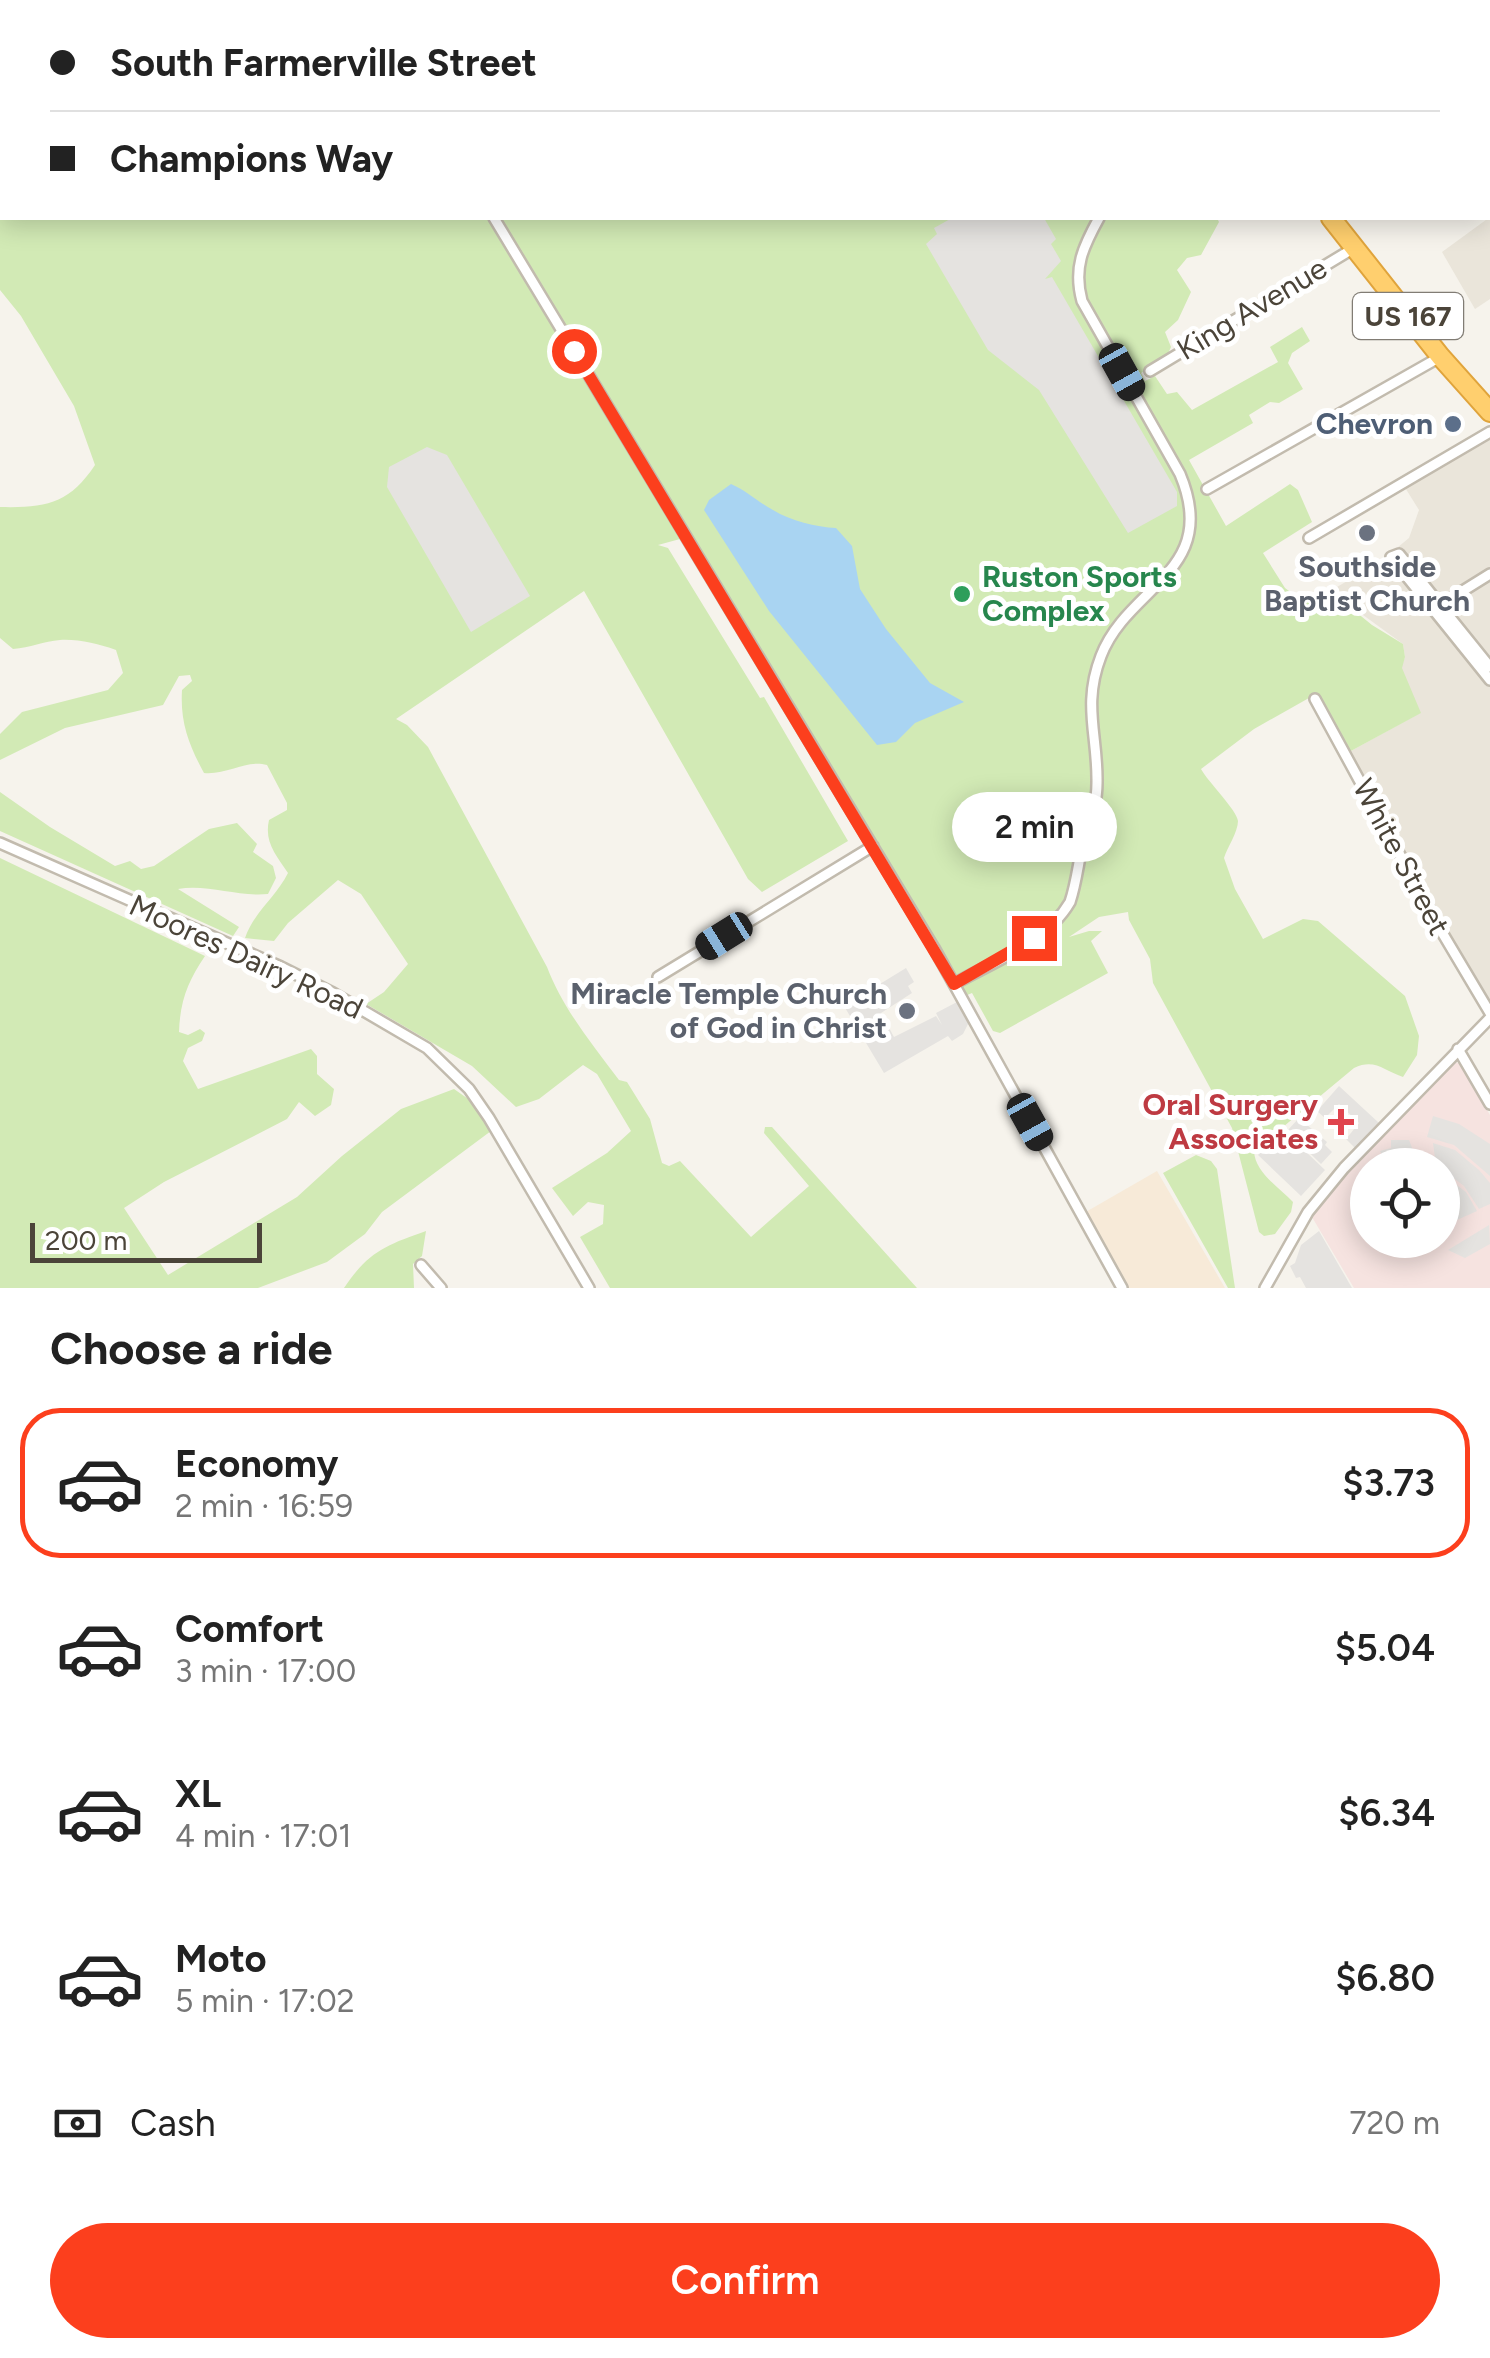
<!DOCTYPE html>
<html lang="en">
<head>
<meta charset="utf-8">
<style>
  :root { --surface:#fff; --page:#f6f6f6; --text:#222; --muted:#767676; --line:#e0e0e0; --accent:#fc3f1d }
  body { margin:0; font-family:Figtree,sans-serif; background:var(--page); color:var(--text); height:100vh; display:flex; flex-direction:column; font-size:38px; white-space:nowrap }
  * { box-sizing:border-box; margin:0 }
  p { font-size:32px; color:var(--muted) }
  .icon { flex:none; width:55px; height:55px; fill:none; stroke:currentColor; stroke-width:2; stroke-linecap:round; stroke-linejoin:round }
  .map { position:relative; height:1288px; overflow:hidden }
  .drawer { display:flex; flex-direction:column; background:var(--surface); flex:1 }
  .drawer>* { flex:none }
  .guide { position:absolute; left:0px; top:0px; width:1490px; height:220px; box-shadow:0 5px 25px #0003; display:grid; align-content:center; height:220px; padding:0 50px; background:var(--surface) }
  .controls { position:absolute; left:1350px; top:1148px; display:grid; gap:20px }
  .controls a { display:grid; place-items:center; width:110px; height:110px; border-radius:50%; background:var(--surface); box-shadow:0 5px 25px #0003; font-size:50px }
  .scale { position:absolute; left:30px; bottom:25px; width:232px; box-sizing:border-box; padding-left:10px; border:5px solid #4b4439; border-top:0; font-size:28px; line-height:35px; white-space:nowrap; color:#4b4439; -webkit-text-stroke:8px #fff; paint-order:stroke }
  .end { position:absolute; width:45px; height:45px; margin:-22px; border:12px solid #fc3f1d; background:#fff; box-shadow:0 0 0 5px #fff }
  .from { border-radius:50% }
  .bubble { position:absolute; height:70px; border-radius:35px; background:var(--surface); box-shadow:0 5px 25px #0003; font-size:32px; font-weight:600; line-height:70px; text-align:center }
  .car { position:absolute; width:30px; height:60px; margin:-30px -15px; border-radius:12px; box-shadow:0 0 8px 2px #0007; background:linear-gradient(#222 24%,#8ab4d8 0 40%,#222 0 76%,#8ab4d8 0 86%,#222 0) }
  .guide b { display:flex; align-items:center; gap:35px; height:95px; font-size:38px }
  .guide b+b { border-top:2px solid var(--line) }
  .guide i { width:25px; height:25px; background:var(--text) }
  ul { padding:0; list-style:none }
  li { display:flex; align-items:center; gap:30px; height:150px; margin:0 20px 15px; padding:0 30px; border:5px solid transparent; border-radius:40px }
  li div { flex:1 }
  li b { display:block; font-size:38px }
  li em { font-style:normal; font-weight:600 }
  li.selected { border-color:var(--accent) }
  li>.icon { width:90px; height:90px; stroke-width:1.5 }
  h2 { padding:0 50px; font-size:45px; line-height:120px }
  .pay { display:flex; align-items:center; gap:25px; height:110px; padding:0 50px; font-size:38px }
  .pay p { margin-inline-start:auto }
  .action { display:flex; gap:20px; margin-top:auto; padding:20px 50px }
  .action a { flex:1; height:115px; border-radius:60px; background:var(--accent); color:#fff; font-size:40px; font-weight:600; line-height:115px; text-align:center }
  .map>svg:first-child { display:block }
</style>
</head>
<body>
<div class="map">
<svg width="1490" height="1288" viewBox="0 0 1490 1288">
  <rect width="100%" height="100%" fill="#f6f3ec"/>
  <path fill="#eae5da" d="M1490,217V299L1475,309L1442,252Z
    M1490,438V1001L1452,944L1349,752L1420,713L1401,668L1405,657L1403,644L1330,591L1380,562L1409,538L1419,510L1404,486Z"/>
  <path fill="#f7ead8" d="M1157,1171L1225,1288H1127L1084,1213Z"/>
  <path fill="#f6e3e0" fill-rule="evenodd" d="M1455,1062L1460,1064L1490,1115V1288H1354L1312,1217L1356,1161ZM1368,1165H1442V1240H1368Z"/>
  <path fill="#d2eab5" d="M371,0H1169L1170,2H372Z
    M0,132H2V218H488L680,539L658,545L668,548L760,698L764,697L848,841L762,892L748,879L584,591L396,719L407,725L428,747L547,967C563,1009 592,1044 619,1080L627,1082L650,1119L662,1163L669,1166L680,1161L751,1237L809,1186L764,1133L765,1127H772L917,1288H610L580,1237L603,1224L604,1205L588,1202L573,1216L552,1188L607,1153L631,1131L597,1074L583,1065L539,1099L516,1107L472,1066L366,1004L384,992L408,964L361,894L338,880L288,923L274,941L245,938C254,912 276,897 288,873C276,855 264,842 269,820L287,810V803L267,765C246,759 228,775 204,773C189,745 180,723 182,690L192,681L190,675L179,676L163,705L65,728L0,760V734L22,712L108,690L123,673L116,650C98,644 79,639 60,640C44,641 30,648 13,649L0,638V507C46,508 69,504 95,465L74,406L21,316L0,290Z
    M499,218H1217L1219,222L1201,255L1187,258L1177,270L1191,292L1178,320L1165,332L1171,347L1166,358L1141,373L1145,381L1155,376L1167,394L1177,392L1192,410L1278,362L1270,347L1302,327L1310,341L1292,353L1288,363L1303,389L1279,403L1270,402L1249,415L1253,423L1189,460L1226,526L1290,484L1298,490L1312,522L1263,553L1285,588L1304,602L1330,591L1372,625L1403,644L1405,657L1402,668L1421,713L1349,752L1316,694L1254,729L1201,769C1208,782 1237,810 1238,821C1238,832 1227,848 1224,858L1235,889L1263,939L1303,919L1318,921L1405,996L1419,1036L1417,1055L1403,1077C1384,1071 1375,1058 1354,1068L1254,1151C1255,1173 1279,1187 1293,1202L1291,1212L1275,1234L1264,1236L1259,1232L1232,1128L1153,983L1150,959L1129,920L1128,912L1099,917L1069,937L1089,931H1102L1091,941L1108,973L1000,1033L993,1031L972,993L965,996Z
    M0,792L50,827L115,866L130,861L141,869L154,866L209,829L237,823L257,844L253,852L273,866L276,878L268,894C237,897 208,884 178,889L239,927L233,936L0,831Z
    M0,858L205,956C188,981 180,1001 179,1032L188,1035L200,1029L205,1033L202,1041L188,1048L183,1061L198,1089L311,1049L317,1056V1074L334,1089L331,1105L315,1116L299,1102L287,1119L164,1182L124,1208L168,1275L297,1197L342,1156L401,1109L454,1089L474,1103L491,1131L382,1212L365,1234L327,1262L258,1288H0Z
    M1196,1155L1211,1161L1217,1169L1235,1288H1228L1163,1173Z
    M426,1231L422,1256L413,1264L414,1288H344C368,1252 386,1245 426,1231Z"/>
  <path fill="#e5e3e0" d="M952,218H1044L1056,239L1051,244L1061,261L1045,279L1052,277L1177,492V506L1128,533L1039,390L988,350L926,244L937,234L934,228Z
    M427,447L447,455L530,596L471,632L387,487L389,467Z
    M906,968L914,982L908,986L912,993L881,1013L894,1037L936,1016L942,1025L936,1013L957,1002L969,1022L963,1034L952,1041L948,1036L884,1073L844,1006Z
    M1339,1086L1379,1123L1355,1148L1346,1139L1359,1123L1339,1104L1325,1118L1317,1111Z
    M1433,1116L1459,1124L1490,1144V1176L1454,1145L1427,1137Z
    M1299,1118L1327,1142L1325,1145L1332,1152L1321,1164L1287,1131Z
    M1282,1129L1325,1170L1301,1196L1258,1155Z
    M1391,1140H1409L1418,1163L1387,1165L1380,1151L1391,1148Z
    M1433,1143L1455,1150L1479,1170L1490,1183V1204L1479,1209L1464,1186L1443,1170L1442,1165H1436Z
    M1442,1174L1466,1192L1477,1211L1457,1220L1443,1201Z
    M1489,1225L1490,1244L1465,1258L1448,1250Z
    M1319,1231L1352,1288H1306L1300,1277L1296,1278L1290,1266L1295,1263L1301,1245Z"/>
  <path fill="#a9d4f2" d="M731,484C747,491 758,502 773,510C791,521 816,527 836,528L852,546L860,589L886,629L930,683L964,702L915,723L896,742L877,745L769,611L704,510L709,500Z"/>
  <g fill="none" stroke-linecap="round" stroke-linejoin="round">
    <defs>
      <path id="street" d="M365,0L366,2
        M1024,0L1025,2
        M851,2L855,0
        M1067,2L1069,0
        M494,218L934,948L1122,1288
        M1150,371L1354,248
        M1207,489L1440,357
        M1309,538L1490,432
        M1437,607L1490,574
        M1490,667L1399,554L1391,557L1490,680
        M1315,699L1443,934L1490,1013
        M0,843L281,967L333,993L427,1048L469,1089L489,1118L589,1288
        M658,977L873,846
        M954,984C993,962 1047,942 1070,902C1075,887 1077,873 1080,857C1086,832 1097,810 1097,783C1098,735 1082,705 1101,656C1128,585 1221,572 1180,474L1082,301C1073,268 1083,247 1099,218
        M1458,1049L1490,1104
        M421,1265L441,1288
        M1265,1288L1308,1212L1344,1168L1490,1018"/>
      <path id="highway" d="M1183,0L1185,2
        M1331,218L1440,356L1490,412"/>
    </defs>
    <use href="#street" stroke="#c2bbae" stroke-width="14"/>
    <use href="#highway" stroke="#e0a43c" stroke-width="22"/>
    <use href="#street" stroke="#fff" stroke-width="9"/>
    <use href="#highway" stroke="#ffcf6e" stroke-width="18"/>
  </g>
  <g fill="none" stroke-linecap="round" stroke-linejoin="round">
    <path stroke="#fc3f1d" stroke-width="12" d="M574,351L954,984L1034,938"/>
  </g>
  <circle fill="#5c6f8a" stroke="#fff" stroke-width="4" cx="1453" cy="424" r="10"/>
  <g fill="#6b7280" stroke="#fff" stroke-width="4">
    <circle cx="1367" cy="533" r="10"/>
    <circle cx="907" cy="1011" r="10"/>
  </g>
  <circle fill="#2e9e5b" stroke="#fff" stroke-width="4" cx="962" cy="594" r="10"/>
  <path fill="#e0444e" stroke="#fff" stroke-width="4" d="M1336 1107h10v10h10v10h-10v10h-10v-10h-10v-10h10z"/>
  <g text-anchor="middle" stroke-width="10" stroke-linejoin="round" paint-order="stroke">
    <rect fill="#fff" stroke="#817c74" stroke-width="2.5" x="1353" y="293" width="110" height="46" rx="8"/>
    <g font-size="28" font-weight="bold" fill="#4b4439">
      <text x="1408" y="326">US 167</text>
    </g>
    <g font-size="30" fill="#4b4439" stroke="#fff">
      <text transform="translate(1252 309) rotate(-31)" y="10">King Avenue</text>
      <text transform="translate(1401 857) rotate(62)" y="10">White Street</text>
      <text transform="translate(246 957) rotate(25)" y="10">Moores Dairy Road</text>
    </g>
    <g font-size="30" font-weight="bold" fill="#4e5e75" stroke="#fff" text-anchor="end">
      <text x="1433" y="434">Chevron</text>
    </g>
    <g font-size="30" font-weight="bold" fill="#5b616d" stroke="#fff">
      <text x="1367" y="577">Southside<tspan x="1367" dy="34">Baptist Church</tspan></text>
      <text x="887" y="1004" text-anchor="end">Miracle Temple Church<tspan x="887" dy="34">of God in Christ</tspan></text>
    </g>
    <g font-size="30" font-weight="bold" fill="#27864d" stroke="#fff" text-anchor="start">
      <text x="982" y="587">Ruston Sports<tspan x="982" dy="34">Complex</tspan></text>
    </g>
    <g font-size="30" font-weight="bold" fill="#be3a42" stroke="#fff" text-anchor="end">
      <text x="1318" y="1115">Oral Surgery<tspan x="1318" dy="34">Associates</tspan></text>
    </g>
  </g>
</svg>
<div class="controls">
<a><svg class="icon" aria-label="locate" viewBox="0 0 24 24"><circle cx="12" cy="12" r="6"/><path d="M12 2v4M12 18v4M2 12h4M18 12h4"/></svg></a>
</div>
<div class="scale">200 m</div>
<i class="end from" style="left:574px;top:351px"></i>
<i class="end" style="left:1034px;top:938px"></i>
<div class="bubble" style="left:952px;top:792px;width:165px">2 min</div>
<i class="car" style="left:1122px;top:372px;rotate:151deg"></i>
<i class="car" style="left:724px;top:936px;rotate:238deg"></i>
<i class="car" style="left:1030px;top:1122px;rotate:151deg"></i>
<div class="guide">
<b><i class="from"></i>South Farmerville Street</b>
<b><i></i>Champions Way</b>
</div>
</div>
<section class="drawer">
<h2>Choose a ride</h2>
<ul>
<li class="selected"><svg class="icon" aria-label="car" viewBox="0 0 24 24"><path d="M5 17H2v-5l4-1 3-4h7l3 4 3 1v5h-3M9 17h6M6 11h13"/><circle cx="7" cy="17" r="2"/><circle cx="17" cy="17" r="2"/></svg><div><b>Economy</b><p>2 min · 16:59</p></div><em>$3.73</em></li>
<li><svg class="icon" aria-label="car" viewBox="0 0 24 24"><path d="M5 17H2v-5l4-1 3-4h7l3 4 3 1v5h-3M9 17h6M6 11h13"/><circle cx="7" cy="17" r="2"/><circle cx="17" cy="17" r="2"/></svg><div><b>Comfort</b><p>3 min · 17:00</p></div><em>$5.04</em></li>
<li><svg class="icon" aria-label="car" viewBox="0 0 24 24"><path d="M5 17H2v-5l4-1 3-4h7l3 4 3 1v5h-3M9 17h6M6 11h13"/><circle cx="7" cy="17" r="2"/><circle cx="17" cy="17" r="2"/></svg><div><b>XL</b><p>4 min · 17:01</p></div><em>$6.34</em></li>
<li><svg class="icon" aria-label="car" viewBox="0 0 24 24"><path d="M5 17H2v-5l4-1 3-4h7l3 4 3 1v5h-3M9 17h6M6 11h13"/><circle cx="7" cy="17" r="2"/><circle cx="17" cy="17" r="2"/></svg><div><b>Moto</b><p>5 min · 17:02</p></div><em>$6.80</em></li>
</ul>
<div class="pay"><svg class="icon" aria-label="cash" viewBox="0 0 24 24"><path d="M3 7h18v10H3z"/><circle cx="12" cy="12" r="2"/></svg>Cash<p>720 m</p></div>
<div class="action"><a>Confirm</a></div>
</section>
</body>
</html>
